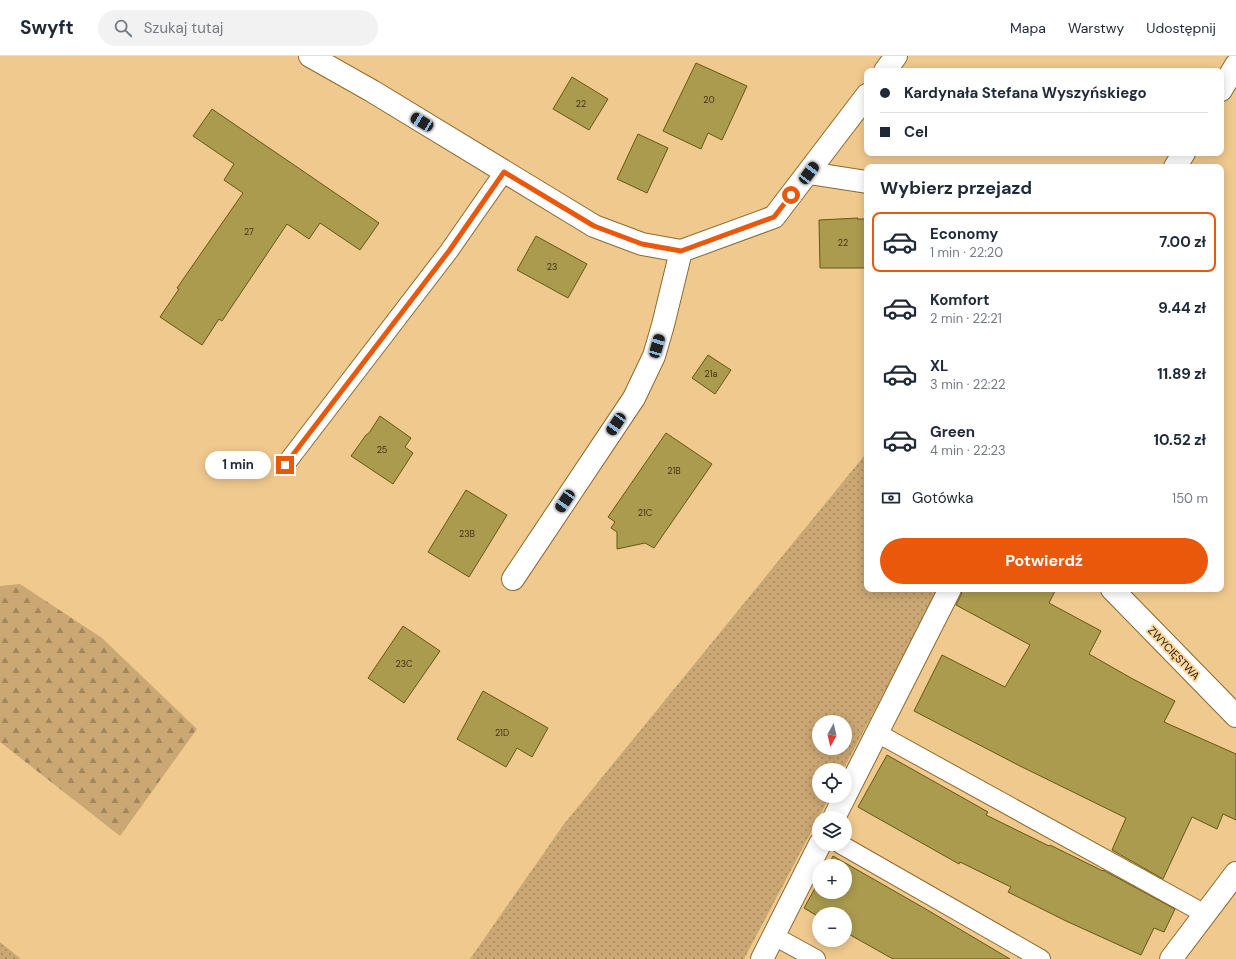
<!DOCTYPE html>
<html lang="pl">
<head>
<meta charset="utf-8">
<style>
  :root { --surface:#fff; --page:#f2f2f3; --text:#1f2937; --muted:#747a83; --line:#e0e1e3; --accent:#ea580c }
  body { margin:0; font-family:"DM Sans",sans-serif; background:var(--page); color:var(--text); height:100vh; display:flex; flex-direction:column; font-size:15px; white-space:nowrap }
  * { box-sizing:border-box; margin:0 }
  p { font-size:13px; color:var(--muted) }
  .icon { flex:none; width:22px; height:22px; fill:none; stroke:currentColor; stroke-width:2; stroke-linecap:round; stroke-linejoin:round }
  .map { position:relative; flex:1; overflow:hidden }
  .details { position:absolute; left:864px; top:108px; width:360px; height:428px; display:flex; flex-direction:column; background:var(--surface); border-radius:8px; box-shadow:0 2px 10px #0003 }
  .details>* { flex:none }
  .top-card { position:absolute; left:864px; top:12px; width:360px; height:88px; border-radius:8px; box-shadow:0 2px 10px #0003; display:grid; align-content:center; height:88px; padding:0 16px; background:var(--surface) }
  .needle { width:26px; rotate:188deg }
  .buttons { position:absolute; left:812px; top:659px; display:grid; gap:8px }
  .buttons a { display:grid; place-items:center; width:40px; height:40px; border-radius:50%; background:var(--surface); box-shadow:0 2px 10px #0003; font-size:20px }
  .end { position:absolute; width:18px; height:18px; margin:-9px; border:5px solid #ea580c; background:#fff; box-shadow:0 0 0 2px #fff }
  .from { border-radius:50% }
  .bubble { position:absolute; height:28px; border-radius:14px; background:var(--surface); box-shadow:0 2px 10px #0003; font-size:13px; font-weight:700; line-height:28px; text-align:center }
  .car { position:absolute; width:12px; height:24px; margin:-12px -6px; border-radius:5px; box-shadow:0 0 3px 1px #0007; background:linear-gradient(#222 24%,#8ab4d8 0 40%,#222 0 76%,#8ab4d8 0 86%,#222 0) }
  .top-card b { display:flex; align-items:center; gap:14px; height:38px; font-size:15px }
  .top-card b+b { border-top:1px solid var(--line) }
  .top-card i { width:10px; height:10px; background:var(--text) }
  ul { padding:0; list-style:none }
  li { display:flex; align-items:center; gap:12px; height:60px; margin:0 8px 6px; padding:0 8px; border:2px solid transparent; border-radius:8px }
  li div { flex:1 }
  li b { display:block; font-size:15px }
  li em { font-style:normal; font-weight:700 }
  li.current { border-color:var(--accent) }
  li>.icon { width:36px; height:36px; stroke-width:1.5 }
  h2 { padding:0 16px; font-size:18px; line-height:48px }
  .pay { display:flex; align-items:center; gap:10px; height:44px; padding:0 16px; font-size:15px }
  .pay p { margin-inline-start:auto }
  .primary-button { display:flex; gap:8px; margin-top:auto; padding:8px 16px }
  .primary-button a { flex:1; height:46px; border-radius:24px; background:var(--accent); color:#fff; font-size:16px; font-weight:700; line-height:46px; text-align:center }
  header { display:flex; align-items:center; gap:24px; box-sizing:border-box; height:56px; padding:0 20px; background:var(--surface); border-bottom:1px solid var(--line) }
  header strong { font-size:19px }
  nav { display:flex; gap:22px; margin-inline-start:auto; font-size:14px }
  .search { width:280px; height:36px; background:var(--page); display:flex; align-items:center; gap:10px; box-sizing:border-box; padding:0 14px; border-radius:22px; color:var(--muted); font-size:15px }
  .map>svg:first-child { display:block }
</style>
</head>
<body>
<header>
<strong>Swyft</strong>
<div class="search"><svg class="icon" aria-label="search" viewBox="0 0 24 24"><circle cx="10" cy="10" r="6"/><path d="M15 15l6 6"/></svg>Szukaj tutaj</div>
<nav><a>Mapa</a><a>Warstwy</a><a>Udostępnij</a></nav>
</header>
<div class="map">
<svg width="1236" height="903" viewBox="0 0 1236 903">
  <defs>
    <pattern id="grass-dots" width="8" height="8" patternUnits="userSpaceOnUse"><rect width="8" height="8" fill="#caa773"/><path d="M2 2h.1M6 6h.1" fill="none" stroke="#a3875c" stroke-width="1.8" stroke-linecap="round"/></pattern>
    <pattern id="forest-firs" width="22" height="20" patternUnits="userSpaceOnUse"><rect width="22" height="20" fill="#caa773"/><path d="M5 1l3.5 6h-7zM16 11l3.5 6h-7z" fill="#a3875c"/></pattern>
  </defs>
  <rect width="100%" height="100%" fill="#f0c98e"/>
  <path fill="url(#grass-dots)" fill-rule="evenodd" d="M864,400L867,401V533H939L843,714H819V740H830L744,903H470L564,768ZM819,666H845V692H819Z
    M0,886L21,903H0Z"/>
  <path fill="url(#forest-firs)" d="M20,528L102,582L197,673L120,780L0,686V530Z"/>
  <path fill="#ab9b4f" stroke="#655811" d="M696,7L747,30L722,84L708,77L701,93L663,75Z
    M572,21L608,43L589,74L553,53Z
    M212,53L379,167L360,194L320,167L309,183L287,168L222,265L219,263L202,289L160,261L179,233L177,232L243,137L224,124L234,108L193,80Z
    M638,78L668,92L647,137L617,123Z
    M858,162L857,163H867V212H820L819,164Z
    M536,180L587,208L568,242L517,214Z
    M708,299L731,314L715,338L692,322Z
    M380,360L411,382L405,391L413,397L393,428L351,400L366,379L369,377Z
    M666,377L712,408L654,492L645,487L617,493V476L611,472L615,466L608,461Z
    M466,434L507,459L469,521L428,496Z
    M962,533H1056L1049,547L1101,575L1089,598L1131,622L1175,645L1164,666L1236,698V764L1223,758L1217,773L1192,761L1163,823L1112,794L1126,762L1020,710L914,655L942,599L1005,631L1030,589L956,549L961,539Z
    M403,570L440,595L404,647L368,622Z
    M483,635L548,672L532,701L517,692L506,711L457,683Z
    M887,699L988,756L986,759L1049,790L1050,789L1103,815V814L1175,853L1164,876L1154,872L1141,899L1066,865L1008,836L1011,831L960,806L959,808L858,751Z
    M833,800L924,852L1010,903H893L845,876V858H819V861L804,852L819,825V836H845V810H828Z"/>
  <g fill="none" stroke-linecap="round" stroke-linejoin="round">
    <defs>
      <path id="lane" d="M285,409L449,195L504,116
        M877,677L1205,858
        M840,788L1041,903
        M774,880L816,903"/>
      <path id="street" d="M310,0L372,35L594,170L642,188L681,195L774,161L867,39
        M885,15L896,0
        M1221,34L1236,9
        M1175,111L1184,97
        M809,117L867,126
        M513,523L634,342L654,300L663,269L681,195
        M1112,533L1236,660
        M845,740L950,533
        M834,762L845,740
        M762,903L820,788
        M1171,903L1236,817"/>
    </defs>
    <use href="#lane" stroke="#8d6a30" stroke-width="20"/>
    <use href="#street" stroke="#8d6a30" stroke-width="24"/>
    <use href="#lane" stroke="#fff" stroke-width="18"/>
    <use href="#street" stroke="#fff" stroke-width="22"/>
  </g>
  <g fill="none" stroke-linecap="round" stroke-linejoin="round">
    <path stroke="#ea580c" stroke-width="5" d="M285,409L449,195L504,116L594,170L642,188L681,195L774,161L791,139"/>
  </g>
  <g text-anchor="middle" stroke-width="4" stroke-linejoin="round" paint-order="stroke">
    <g font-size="9" fill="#413314">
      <text x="709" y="47">20</text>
      <text x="581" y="51">22</text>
      <text x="249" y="179">27</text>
      <text x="843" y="190">22</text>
      <text x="552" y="214">23</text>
      <text x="711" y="321">21a</text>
      <text x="382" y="397">25</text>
      <text x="674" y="418">21B</text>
      <text x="645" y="460">21C</text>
      <text x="467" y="481">23B</text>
      <text x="404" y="611">23C</text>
      <text x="502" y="680">21D</text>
    </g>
    <g font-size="11" fill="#1e1000" stroke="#fdd69b">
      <text transform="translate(1174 597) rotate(46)" y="4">ZWYCIĘSTWA</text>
    </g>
  </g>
</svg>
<div class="buttons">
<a><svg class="needle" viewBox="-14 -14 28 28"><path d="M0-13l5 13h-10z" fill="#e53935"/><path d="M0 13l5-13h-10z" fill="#747a83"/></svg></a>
<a><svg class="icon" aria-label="locate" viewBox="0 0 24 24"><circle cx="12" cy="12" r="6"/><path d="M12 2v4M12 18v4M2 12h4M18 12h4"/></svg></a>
<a><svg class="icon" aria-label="layers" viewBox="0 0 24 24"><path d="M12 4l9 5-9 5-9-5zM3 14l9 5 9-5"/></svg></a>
<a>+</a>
<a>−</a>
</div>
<i class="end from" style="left:791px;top:139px"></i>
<i class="end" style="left:285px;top:409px"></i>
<div class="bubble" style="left:205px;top:395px;width:66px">1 min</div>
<i class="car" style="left:422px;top:66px;rotate:301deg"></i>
<i class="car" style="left:809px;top:117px;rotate:37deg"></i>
<i class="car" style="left:657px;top:290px;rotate:16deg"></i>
<i class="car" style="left:616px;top:368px;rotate:214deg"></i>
<i class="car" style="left:565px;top:445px;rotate:214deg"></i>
<div class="top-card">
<b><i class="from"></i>Kardynała Stefana Wyszyńskiego</b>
<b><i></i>Cel</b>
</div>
<section class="details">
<h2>Wybierz przejazd</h2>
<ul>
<li class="current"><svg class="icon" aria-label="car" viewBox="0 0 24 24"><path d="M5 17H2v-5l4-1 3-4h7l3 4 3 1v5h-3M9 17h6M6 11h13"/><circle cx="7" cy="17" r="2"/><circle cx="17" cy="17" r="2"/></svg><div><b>Economy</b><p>1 min · 22:20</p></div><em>7.00 zł</em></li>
<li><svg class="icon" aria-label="car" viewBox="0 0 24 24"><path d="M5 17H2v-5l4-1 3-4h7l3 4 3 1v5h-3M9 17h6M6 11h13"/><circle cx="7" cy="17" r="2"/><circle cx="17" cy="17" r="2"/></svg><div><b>Komfort</b><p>2 min · 22:21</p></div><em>9.44 zł</em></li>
<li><svg class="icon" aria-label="car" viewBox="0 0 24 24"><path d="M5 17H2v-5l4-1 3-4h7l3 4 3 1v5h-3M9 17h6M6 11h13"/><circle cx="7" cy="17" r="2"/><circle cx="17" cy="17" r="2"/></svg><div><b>XL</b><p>3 min · 22:22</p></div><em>11.89 zł</em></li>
<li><svg class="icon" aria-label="car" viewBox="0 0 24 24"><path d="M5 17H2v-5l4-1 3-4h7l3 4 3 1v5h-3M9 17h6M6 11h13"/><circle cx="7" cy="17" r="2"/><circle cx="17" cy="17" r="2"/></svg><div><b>Green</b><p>4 min · 22:23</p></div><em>10.52 zł</em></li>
</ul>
<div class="pay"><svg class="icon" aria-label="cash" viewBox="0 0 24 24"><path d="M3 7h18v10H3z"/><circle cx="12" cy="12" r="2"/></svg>Gotówka<p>150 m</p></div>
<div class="primary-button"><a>Potwierdź</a></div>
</section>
</div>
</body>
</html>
